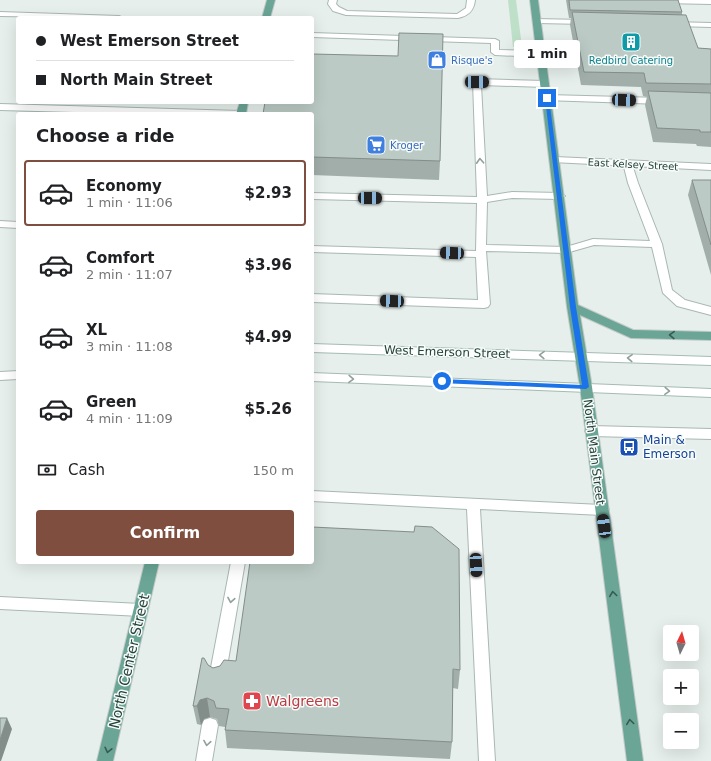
<!DOCTYPE html>
<html lang="en">
<head>
<meta charset="utf-8">
<style>
  :root { --surface:#fff; --page:#f2f2f2; --text:#202124; --muted:#757577; --line:#e0e0e0; --accent:#7f4e3f }
  body { margin:0; font-family:"DejaVu Sans",sans-serif; background:var(--page); color:var(--text); height:100vh; display:flex; flex-direction:column; font-size:15px; white-space:nowrap }
  * { box-sizing:border-box; margin:0 }
  p { font-size:13px; color:var(--muted) }
  .icon { flex:none; width:22px; height:22px; fill:none; stroke:currentColor; stroke-width:2; stroke-linecap:round; stroke-linejoin:round }
  .map { position:relative; flex:1; overflow:hidden }
  .panel { position:absolute; left:16px; top:112px; width:298px; height:452px; display:flex; flex-direction:column; background:var(--surface); border-radius:4px; box-shadow:0 4px 16px #0002 }
  .panel>* { flex:none }
  .hud { position:absolute; left:16px; top:16px; width:298px; height:88px; border-radius:4px; box-shadow:0 4px 16px #0002; display:grid; align-content:center; height:88px; padding:0 20px; background:var(--surface) }
  .needle { width:26px; rotate:5deg }
  .buttons { position:absolute; left:663px; top:625px; display:grid; gap:8px }
  .buttons a { display:grid; place-items:center; width:36px; height:36px; border-radius:4px; background:var(--surface); box-shadow:0 4px 16px #0002; font-size:20px }
  .end { position:absolute; width:18px; height:18px; margin:-9px; border:5px solid #1a73e8; background:#fff; box-shadow:0 0 0 2px #fff }
  .from { border-radius:50% }
  .bubble { position:absolute; height:28px; border-radius:4px; background:var(--surface); box-shadow:0 4px 16px #0002; font-size:13px; font-weight:700; line-height:28px; text-align:center }
  .car { position:absolute; width:12px; height:24px; margin:-12px -6px; border-radius:5px; box-shadow:0 0 3px 1px #0007; background:linear-gradient(#222 24%,#8ab4d8 0 40%,#222 0 76%,#8ab4d8 0 86%,#222 0) }
  .hud b { display:flex; align-items:center; gap:14px; height:38px; font-size:15px }
  .hud b+b { border-top:1px solid var(--line) }
  .hud i { width:10px; height:10px; background:var(--text) }
  ul { padding:0; list-style:none }
  li { display:flex; align-items:center; gap:12px; height:66px; margin:0 8px 6px; padding:0 12px; border:2px solid transparent; border-radius:4px }
  li div { flex:1 }
  li b { display:block; font-size:15px }
  li em { font-style:normal; font-weight:700 }
  li.active { border-color:var(--accent) }
  li>.icon { width:36px; height:36px; stroke-width:1.5 }
  h2 { padding:0 20px; font-size:18px; line-height:48px }
  .pay { display:flex; align-items:center; gap:10px; height:44px; padding:0 20px; font-size:15px }
  .pay p { margin-inline-start:auto }
  .primary-button { display:flex; gap:8px; margin-top:auto; padding:8px 20px }
  .primary-button a { flex:1; height:46px; border-radius:4px; background:var(--accent); color:#fff; font-size:16px; font-weight:700; line-height:46px; text-align:center }
  .map>svg:first-child { display:block }
</style>
</head>
<body>
<div class="map">
<svg width="711" height="761" viewBox="0 0 711 761">
  <rect width="100%" height="100%" fill="#e6efeb"/>
  <path fill="#bfe0c8" d="M508,0H516L522,47H513Z"/>
  <g fill="none" stroke-linecap="round" stroke-linejoin="round">
    <defs>
      <path id="service" d="M329,0H337L336,4L339,7L347,11L457,14L466,8L467,0H475C474,11 468,16 458,18L346,15L333,11L328,4Z
        M659,0H711V4L662,3H659Z
        M0,12L119,16L123,18L0,16Z
        M534,19L586,20L590,22L586,24L537,23L533,21Z
        M671,22L711,23V27L674,26H671Z
        M312,33L495,39L499,41V50L542,51L546,54L542,57L495,55L491,52V43L312,37Z
        M477,79L545,81L549,84L545,87L481,85L487,196L512,192L560,193L565,196L560,199L512,198L487,202L486,245L566,247L593,239L650,241L628,183L623,163L625,161H631L638,183L662,244L672,290L685,300L711,307V315L677,306L663,293L652,247L594,245L566,253L486,251L490,304L488,307L484,308L312,302V294L478,300L476,257L312,252V246L476,251L477,203L312,199V193L477,197L473,82Z
        M547,95L662,98L666,101L662,104L544,100L543,98Z
        M0,221L18,222V228L0,227Z
        M591,426L711,429V439L591,436L587,434L585,431L587,428Z
        M312,491L602,505L607,506L609,510L607,514L602,515L480,509L495,761H479L467,509L312,501Z
        M231,562H245L225,678L222,683L217,685L212,683L209,678Z
        M0,597L141,604L146,606L148,610L146,614L141,616L0,609Z
        M210,718L216,720L218,725L212,761H196L202,725L204,720Z"/>
      <path id="minor" d="M0,104L241,111L246,114H148L0,110Z
        M555,157L711,164V170L552,162L550,160L552,158Z"/>
      <path id="tertiary" d="M18,371V379L0,380V372Z"/>
      <path id="secondary" d="M312,344L711,357V365L312,352Z
        M312,373L711,389V397L312,381Z"/>
      <path id="primary" d="M267,0H275L270,18H262Z
        M530,0H538L578,305L633,330L711,332V340L631,338L580,315L592,387L643,761H627L580,387L567,307Z
        M240,102H248L246,114H236Z
        M145,562H159L113,761H97Z"/>
    </defs>
    <use href="#service" stroke="#a8b8b2" stroke-width="2"/>
    <use href="#minor" stroke="#a8b8b2" stroke-width="2"/>
    <use href="#tertiary" stroke="#a8b8b2" stroke-width="2"/>
    <use href="#secondary" stroke="#a4bbb3" stroke-width="2"/>
    <use href="#primary" stroke="#c2cac8" stroke-width="2"/>
    <use href="#service" fill="#fff" fill-rule="evenodd"/>
    <use href="#minor" fill="#fff" fill-rule="evenodd"/>
    <use href="#tertiary" fill="#fff" fill-rule="evenodd"/>
    <use href="#secondary" fill="#fff" fill-rule="evenodd"/>
    <use href="#primary" fill="#6aa596" fill-rule="evenodd"/>
  </g>
  <path fill="#a1aea9" d="M566,0H678L682,12V14L698,48L711,49V147L697,146L696,144L653,142L645,105L647,97L643,96L641,87L581,85L570,25L571,18H569Z
    M312,114L440,161L439,180L312,175Z
    M692,180H711V275L688,195Z
    M236,661L460,670L458,689L453,688L452,742L450,759L227,748L225,730V727L219,726L217,719L210,717L204,719L201,725L197,724L193,706L208,665L213,668Z"/>
  <path fill="#838d89" d="M207,698L210,717L204,719L201,725L197,706L200,700Z
    M7,718L12,729L1,761H0V740Z"/>
  <path fill="#bbcac4" stroke="#838d89" d="M569,0H678L682,12L570,10Z
    M572,12L686,15L698,48L711,49V84L646,83L644,73L584,72Z
    M399,33L443,34L440,161L312,157V114H263L265,102H312V54L398,56Z
    M648,91L711,93V132H700V130L657,128Z
    M692,180H711V245Z
    M415,526L432,527L459,549L460,670L453,669L452,742L225,730L229,709L216,708L214,701L207,698L200,700L197,706H193L202,658H204L208,665L213,668L220,666L224,660L236,661L250,562H312V527L414,532Z
    M0,718H7L0,740Z"/>
  <defs><path id="oneway-chevron" d="M-2-3.5L2.5 0L-2 3.5" fill="none" stroke-width="1.6" stroke-linecap="round" stroke-linejoin="round"/></defs>
  <g stroke="#92a09c">
    <use href="#oneway-chevron" transform="translate(480 161) rotate(-93)"/>
    <use href="#oneway-chevron" transform="translate(542 355) rotate(-178)"/>
    <use href="#oneway-chevron" transform="translate(630 358) rotate(-177)"/>
    <use href="#oneway-chevron" transform="translate(351 379) rotate(2)"/>
    <use href="#oneway-chevron" transform="translate(667 391) rotate(3)"/>
    <use href="#oneway-chevron" transform="translate(231 600) rotate(100)"/>
    <use href="#oneway-chevron" transform="translate(207 743) rotate(99)"/>
  </g>
  <g stroke="#365b51">
    <use href="#oneway-chevron" transform="translate(672 335) rotate(-178)"/>
    <use href="#oneway-chevron" transform="translate(613 594) rotate(-98)"/>
    <use href="#oneway-chevron" transform="translate(630 722) rotate(-98)"/>
    <use href="#oneway-chevron" transform="translate(108 750) rotate(103)"/>
  </g>
  <path fill="#1a73e8" d="M547,96L549,98L576,307L589,387L586,389L440,383V380L442,379L582,385L570,307L545,98Z"/>
  <defs>
    <symbol id="building-square" viewBox="-11 -11 22 22"><rect x="-9" y="-9" width="18" height="18" rx="4" fill="#0f9aa8" stroke="#f7fbf9"/><path d="M-4-6H4V6H1V3H-1V6H-4ZM-2.5-4.3h1.7v1.8h-1.7ZM.8-4.3h1.7v1.8H.8ZM-2.5-1h1.7V.8h-1.7ZM.8-1h1.7V.8H.8Z" fill="#fff"/></symbol>
    <symbol id="shop-square" viewBox="-11 -11 22 22"><rect x="-9" y="-9" width="18" height="18" rx="4" fill="#3f7fe0" stroke="#f7fbf9"/><path d="M-5-2.5h2.3a2.7 3.5 0 0 1 5.4 0H5L5.5 6h-11ZM-1.5-2.5h3a1.5 2.3 0 0 0-3 0Z" fill="#fff"/></symbol>
    <symbol id="supermarket-square" viewBox="-11 -11 22 22"><rect x="-9" y="-9" width="18" height="18" rx="4" fill="#3f7fe0" stroke="#f7fbf9"/><path d="M-6-5.5h2.5l.6 2H6L4.5 2H-2.5L-4.4-4H-6ZM-1.5 3.2a1.3 1.3 0 1 0 .1 0ZM3 3.2a1.3 1.3 0 1 0 .1 0Z" fill="#fff"/></symbol>
    <symbol id="bus-square" viewBox="-11 -11 22 22"><rect x="-9" y="-9" width="18" height="18" rx="4" fill="#1a4fb4" stroke="#f7fbf9"/><path d="M-5-6H5V4H4V6H2V4H-2V6H-4V4H-5ZM-3.5-4V0h7V-4ZM-3.5 1.2v1.5H-2V1.2ZM2 1.2v1.5H3.5V1.2Z" fill="#fff"/></symbol>
    <symbol id="pharmacy-square" viewBox="-11 -11 22 22"><rect x="-9" y="-9" width="18" height="18" rx="4" fill="#e0444e" stroke="#f7fbf9"/><path d="M-2-6h4v4h4v4h-4v4h-4v-4h-4v-4h4Z" fill="#fff"/></symbol>
  </defs>
  <g fill-rule="evenodd">
    <use href="#building-square" x="620" y="31" width="22" height="22"/>
    <use href="#shop-square" x="426" y="49" width="22" height="22"/>
    <use href="#supermarket-square" x="365" y="134" width="22" height="22"/>
    <use href="#bus-square" x="618" y="436" width="22" height="22"/>
    <use href="#pharmacy-square" x="241" y="690" width="22" height="22"/>
  </g>
  <g text-anchor="middle" stroke-width="3" stroke-linejoin="round" paint-order="stroke">
    <g font-size="10" fill="#366cbe" stroke="#f7fbf9" text-anchor="start">
      <text x="451" y="64">Risque's</text>
      <text x="390" y="149">Kroger</text>
    </g>
    <g font-size="10" fill="#0d838f" stroke="#f7fbf9">
      <text x="631" y="64">Redbird Catering</text>
    </g>
    <g font-size="10" fill="#24423a" stroke="#f7fbf9">
      <text transform="translate(633 164) rotate(3)" y="4">East Kelsey Street</text>
    </g>
    <g font-size="12" fill="#24423a" stroke="#f7fbf9">
      <text transform="translate(447 352) rotate(2)" y="4">West Emerson Street</text>
      <text transform="translate(594 452) rotate(83)" y="4">North Main Street</text>
    </g>
    <g font-size="12" fill="#164399" stroke="#f7fbf9" text-anchor="start">
      <text x="643" y="444">Main &amp;<tspan x="643" dy="14">Emerson</tspan></text>
    </g>
    <g font-size="14" fill="#24423a" stroke="#f7fbf9">
      <text transform="translate(129 661) rotate(-77)" y="5">North Center Street</text>
    </g>
    <g font-size="14" fill="#be3a42" stroke="#f7fbf9" text-anchor="start">
      <text x="266" y="706">Walgreens</text>
    </g>
  </g>
</svg>
<div class="buttons">
<a><svg class="needle" viewBox="-14 -14 28 28"><path d="M0-13l5 13h-10z" fill="#e53935"/><path d="M0 13l5-13h-10z" fill="#757577"/></svg></a>
<a>+</a>
<a>−</a>
</div>
<i class="end from" style="left:442px;top:381px"></i>
<i class="end" style="left:547px;top:98px"></i>
<div class="bubble" style="left:514px;top:40px;width:66px">1 min</div>
<i class="car" style="left:477px;top:82px;rotate:91deg"></i>
<i class="car" style="left:624px;top:100px;rotate:92deg"></i>
<i class="car" style="left:370px;top:198px;rotate:91deg"></i>
<i class="car" style="left:452px;top:253px;rotate:272deg"></i>
<i class="car" style="left:392px;top:301px;rotate:272deg"></i>
<i class="car" style="left:604px;top:526px;rotate:352deg"></i>
<i class="car" style="left:476px;top:565px;rotate:177deg"></i>
<div class="hud">
<b><i class="from"></i>West Emerson Street</b>
<b><i></i>North Main Street</b>
</div>
<section class="panel">
<h2>Choose a ride</h2>
<ul>
<li class="active"><svg class="icon" aria-label="car" viewBox="0 0 24 24"><path d="M5 17H2v-5l4-1 3-4h7l3 4 3 1v5h-3M9 17h6M6 11h13"/><circle cx="7" cy="17" r="2"/><circle cx="17" cy="17" r="2"/></svg><div><b>Economy</b><p>1 min · 11:06</p></div><em>$2.93</em></li>
<li><svg class="icon" aria-label="car" viewBox="0 0 24 24"><path d="M5 17H2v-5l4-1 3-4h7l3 4 3 1v5h-3M9 17h6M6 11h13"/><circle cx="7" cy="17" r="2"/><circle cx="17" cy="17" r="2"/></svg><div><b>Comfort</b><p>2 min · 11:07</p></div><em>$3.96</em></li>
<li><svg class="icon" aria-label="car" viewBox="0 0 24 24"><path d="M5 17H2v-5l4-1 3-4h7l3 4 3 1v5h-3M9 17h6M6 11h13"/><circle cx="7" cy="17" r="2"/><circle cx="17" cy="17" r="2"/></svg><div><b>XL</b><p>3 min · 11:08</p></div><em>$4.99</em></li>
<li><svg class="icon" aria-label="car" viewBox="0 0 24 24"><path d="M5 17H2v-5l4-1 3-4h7l3 4 3 1v5h-3M9 17h6M6 11h13"/><circle cx="7" cy="17" r="2"/><circle cx="17" cy="17" r="2"/></svg><div><b>Green</b><p>4 min · 11:09</p></div><em>$5.26</em></li>
</ul>
<div class="pay"><svg class="icon" aria-label="cash" viewBox="0 0 24 24"><path d="M3 7h18v10H3z"/><circle cx="12" cy="12" r="2"/></svg>Cash<p>150 m</p></div>
<div class="primary-button"><a>Confirm</a></div>
</section>
</div>
</body>
</html>
